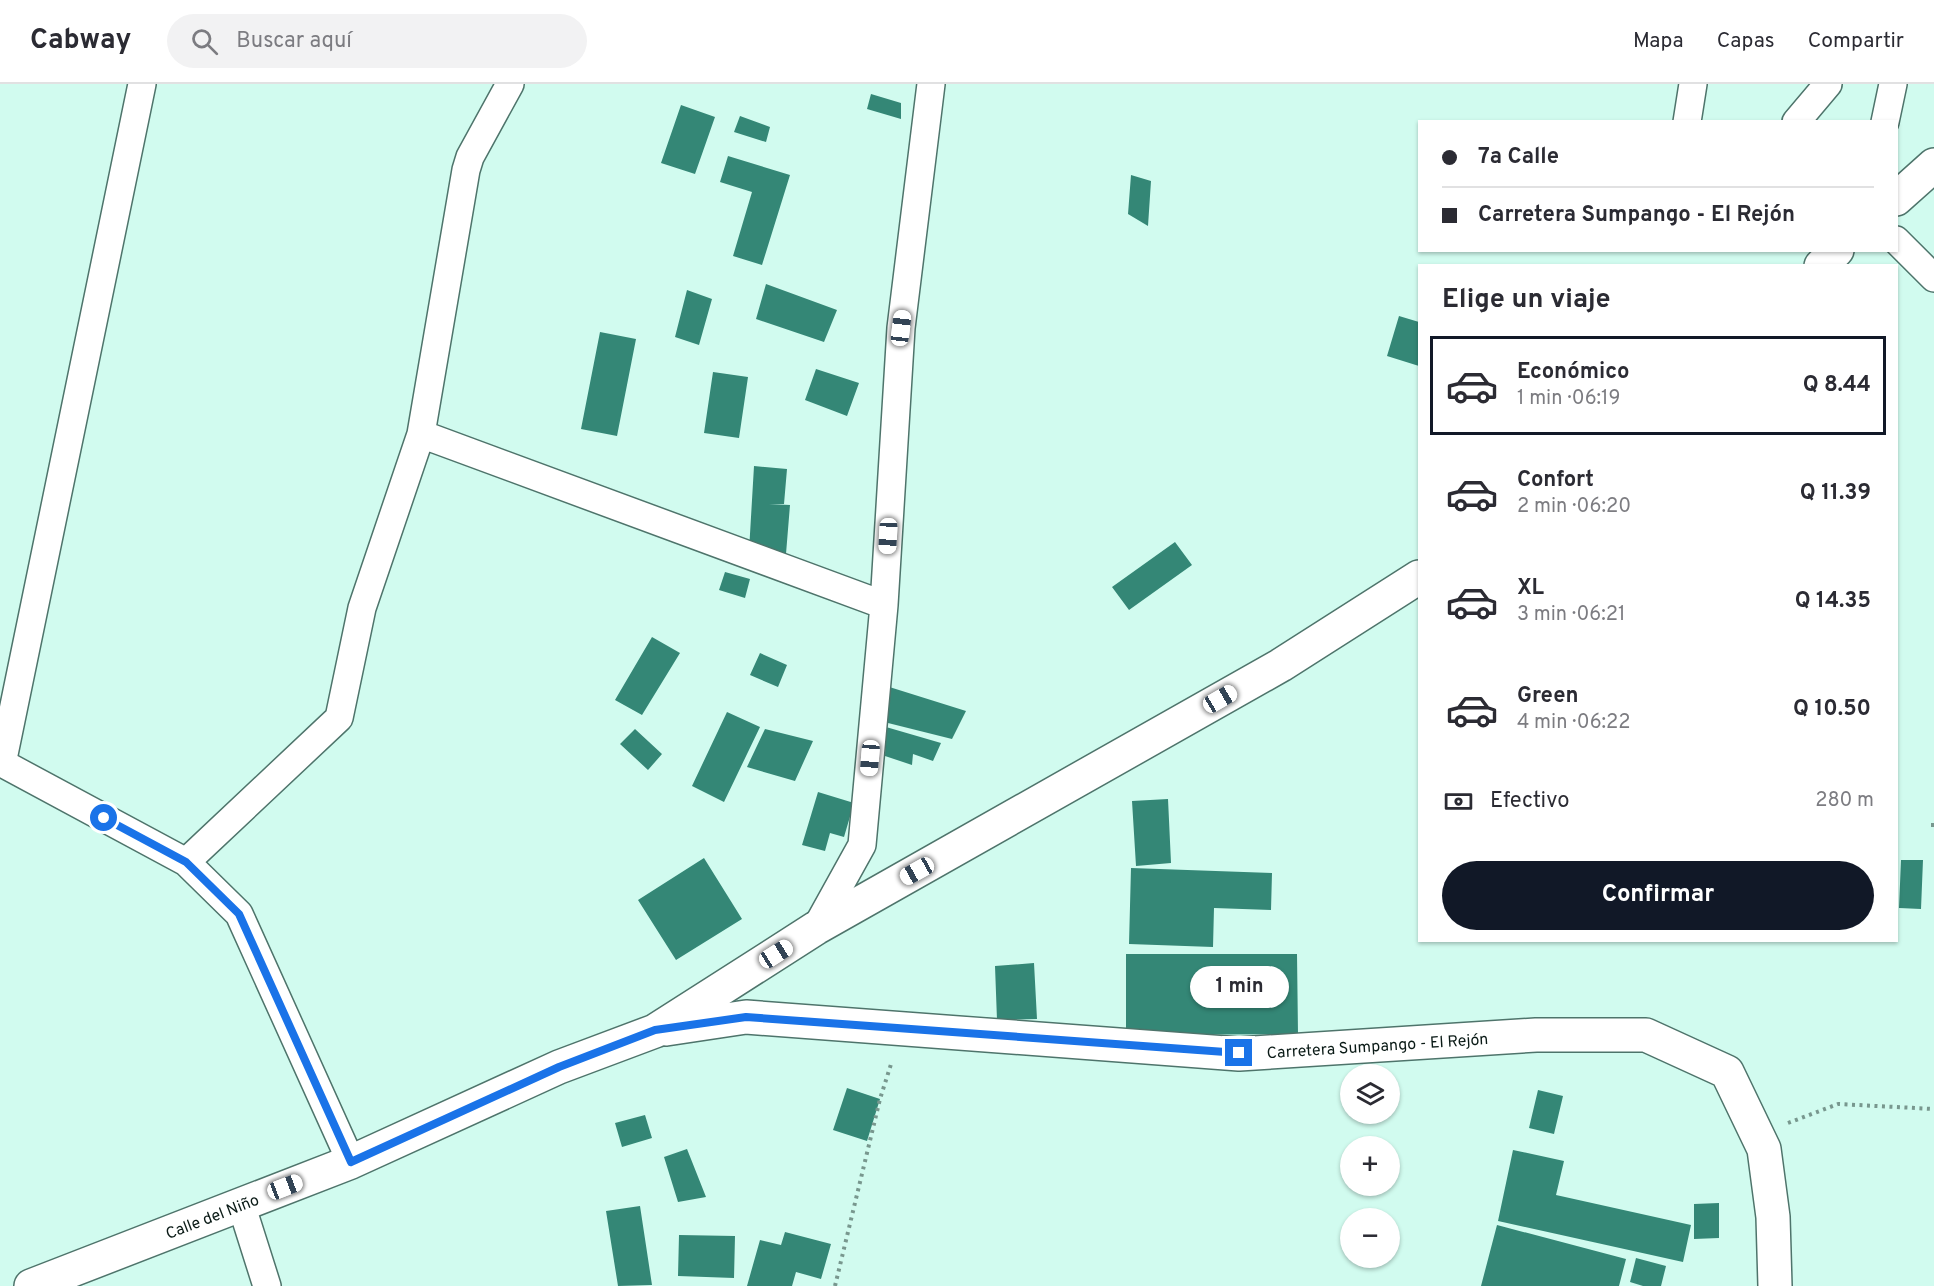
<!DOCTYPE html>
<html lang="es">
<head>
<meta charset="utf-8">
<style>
  :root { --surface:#fff; --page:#f2f2f3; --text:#2b2b33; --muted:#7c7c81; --line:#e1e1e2; --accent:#111827 }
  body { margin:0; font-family:Overpass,sans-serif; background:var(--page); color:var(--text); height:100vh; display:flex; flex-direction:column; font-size:22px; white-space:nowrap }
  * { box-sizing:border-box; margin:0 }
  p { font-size:20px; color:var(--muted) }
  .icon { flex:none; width:33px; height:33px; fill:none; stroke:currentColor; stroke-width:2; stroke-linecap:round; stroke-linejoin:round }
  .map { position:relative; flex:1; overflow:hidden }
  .drawer { position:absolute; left:1418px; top:180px; width:480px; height:678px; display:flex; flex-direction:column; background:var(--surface); border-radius:0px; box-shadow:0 2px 4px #0004 }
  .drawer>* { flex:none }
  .banner { position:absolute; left:1418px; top:36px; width:480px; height:132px; border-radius:0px; box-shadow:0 2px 4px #0004; display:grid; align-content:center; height:132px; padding:0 24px; background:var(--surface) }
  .buttons { position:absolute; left:1340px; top:980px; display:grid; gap:12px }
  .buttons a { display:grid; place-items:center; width:60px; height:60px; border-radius:50%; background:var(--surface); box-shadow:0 2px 4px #0004; font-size:30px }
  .end { position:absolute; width:27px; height:27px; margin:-14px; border:8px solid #1a73e8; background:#fff; box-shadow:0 0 0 3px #fff }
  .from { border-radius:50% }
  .bubble { position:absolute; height:42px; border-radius:21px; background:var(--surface); box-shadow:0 2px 4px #0004; font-size:20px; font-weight:700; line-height:42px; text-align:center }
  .car { position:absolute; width:18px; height:36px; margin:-18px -9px; border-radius:8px; box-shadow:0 0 4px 2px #0007; background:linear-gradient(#fff 24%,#345 0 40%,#fff 0 76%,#345 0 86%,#fff 0) }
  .banner b { display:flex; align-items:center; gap:21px; height:57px; font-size:22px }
  .banner b+b { border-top:2px solid var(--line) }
  .banner i { width:15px; height:15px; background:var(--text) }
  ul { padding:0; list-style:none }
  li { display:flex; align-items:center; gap:18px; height:99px; margin:0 12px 9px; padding:0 12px; border:3px solid transparent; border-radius:0px }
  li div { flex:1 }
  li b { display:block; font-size:22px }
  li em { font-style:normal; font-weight:700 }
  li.active { border-color:var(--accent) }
  li>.icon { width:54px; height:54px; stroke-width:1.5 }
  h2 { padding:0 24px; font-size:27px; line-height:72px }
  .pay { display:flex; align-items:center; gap:15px; height:66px; padding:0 24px; font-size:22px }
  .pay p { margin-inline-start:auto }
  .cta { display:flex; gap:12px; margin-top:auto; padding:12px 24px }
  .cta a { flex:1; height:69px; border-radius:36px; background:var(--accent); color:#fff; font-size:24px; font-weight:700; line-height:69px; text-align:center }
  header { display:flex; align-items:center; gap:36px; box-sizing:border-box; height:84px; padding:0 30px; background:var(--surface); border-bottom:2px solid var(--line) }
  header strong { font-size:28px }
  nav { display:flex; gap:33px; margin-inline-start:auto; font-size:21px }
  .search { width:420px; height:54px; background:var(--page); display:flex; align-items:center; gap:15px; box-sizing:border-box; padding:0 21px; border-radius:33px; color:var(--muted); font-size:22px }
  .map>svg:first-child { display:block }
</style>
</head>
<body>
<header>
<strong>Cabway</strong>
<div class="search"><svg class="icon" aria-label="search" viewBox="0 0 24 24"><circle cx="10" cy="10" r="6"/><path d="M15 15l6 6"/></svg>Buscar aquí</div>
<nav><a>Mapa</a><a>Capas</a><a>Compartir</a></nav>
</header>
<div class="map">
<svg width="1934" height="1202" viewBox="0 0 1934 1202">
  <rect width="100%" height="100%" fill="#d1fbef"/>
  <path fill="#348776" d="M871,10L901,19V35L867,25Z
    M681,21L715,33L695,90L661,79Z
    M740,32L770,43L766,58L734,48Z
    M728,72L790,91L762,181L733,172L752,108L720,98Z
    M1131,91L1151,97L1148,142L1128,130Z
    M766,200L837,226L824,258L756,235Z
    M687,206L712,215L699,261L675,253Z
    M1399,232L1419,238V282L1387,272Z
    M600,248L636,255L617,352L581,345Z
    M816,285L859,299L847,332L805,316Z
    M713,288L748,293L739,354L704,349Z
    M754,382L787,385L784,420H769L790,421L786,470L749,467Z
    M1175,458L1192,481L1129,526L1112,503Z
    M725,488L750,495L745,514L719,506Z
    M652,553L680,569L642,631L615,616Z
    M760,569L787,581L778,603L750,591Z
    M883,601L966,627L952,655L884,638Z
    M727,628L760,643L724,718L692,702Z
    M886,643L941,659L933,677L913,670L912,681L885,672Z
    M635,645L662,670L648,686L620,660Z
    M765,645L813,657L795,697L747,683Z
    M818,708L854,719L844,753L830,749L825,767L802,761Z
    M1168,715L1171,779L1136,782L1132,717Z
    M704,774L742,835L676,876L638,816Z
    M1901,776H1923L1921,825L1899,824Z
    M1131,784L1272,789L1271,826L1214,824L1213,863L1129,860Z
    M1126,870H1297L1298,950L1126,951Z
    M1034,879L1037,935L997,936L995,882Z
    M847,1004L880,1015L867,1057L833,1046Z
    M1538,1006L1563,1012L1554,1050L1529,1044Z
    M645,1031L652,1054L622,1063L615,1039Z
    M687,1065L706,1113L678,1118L664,1073Z
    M1513,1066L1564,1077L1556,1111L1691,1141L1683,1178L1498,1137Z
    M1719,1119V1154L1694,1155V1120Z
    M640,1122L652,1201L618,1202L606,1127Z
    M1497,1141L1626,1175L1619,1202H1481Z
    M785,1148L831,1160L821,1195L796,1188L792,1202H747L760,1156L781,1161Z
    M679,1151L735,1152L734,1194L678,1192Z
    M1636,1174L1666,1182L1661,1202H1643L1630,1198Z"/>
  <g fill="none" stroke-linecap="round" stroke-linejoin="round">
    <defs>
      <path id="minor" d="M1687,38L1693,0
        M1796,38L1828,0
        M1885,38L1893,0
        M1896,156L1934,194
        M421,350L884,521
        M0,678L186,778L239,830L351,1078
        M2,680L142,0
        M186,778L339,634L362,524L421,350L466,86L470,73L510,0
        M816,844L862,761L884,521L901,244L931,0
        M241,1120L267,1202"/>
      <g id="tertiary">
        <path d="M1896,115L1934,81"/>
        <path d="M1821,182L1837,166"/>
        <path id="s1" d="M666,945L746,933L1239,970L1536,951H1646L1727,988L1764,1065L1773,1133L1775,1202"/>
        <path id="s2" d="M31,1202L351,1078L559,983L655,947L816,844L1281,581L1419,493"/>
      </g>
    </defs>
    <use href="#minor" stroke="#4e746b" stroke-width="30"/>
    <use href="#tertiary" stroke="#4e746b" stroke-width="36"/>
    <path stroke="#78978e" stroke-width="4" stroke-dasharray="3 4.5" stroke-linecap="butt" d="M1931,741H1934
      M1788,1039L1838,1020L1934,1025
      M835,1202L880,1015L892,977"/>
    <use href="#minor" stroke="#fff" stroke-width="27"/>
    <use href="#tertiary" stroke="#fff" stroke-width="33"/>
  </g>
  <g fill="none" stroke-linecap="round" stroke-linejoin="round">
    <path stroke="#1a73e8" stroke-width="8" d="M104,734L186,778L239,830L351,1078L559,983L655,946L746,933L1239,969"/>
  </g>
  <g text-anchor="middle" stroke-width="4.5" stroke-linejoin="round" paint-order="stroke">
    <g font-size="16" fill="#0a1a16" stroke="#fdfdfd">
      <text dy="6" stroke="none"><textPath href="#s1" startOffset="714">Carretera Sumpango - El Rejón</textPath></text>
      <text dy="6" stroke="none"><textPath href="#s2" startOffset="194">Calle del Niño</textPath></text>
    </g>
  </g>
</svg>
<div class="buttons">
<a><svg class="icon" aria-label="layers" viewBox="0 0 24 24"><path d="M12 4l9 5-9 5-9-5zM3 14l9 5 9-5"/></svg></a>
<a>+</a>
<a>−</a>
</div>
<i class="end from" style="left:104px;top:734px"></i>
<i class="end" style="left:1239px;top:969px"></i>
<div class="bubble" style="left:1190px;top:882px;width:99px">1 min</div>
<i class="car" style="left:901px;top:244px;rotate:7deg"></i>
<i class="car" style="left:888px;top:452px;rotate:183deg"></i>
<i class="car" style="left:1220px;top:615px;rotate:60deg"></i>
<i class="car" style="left:870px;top:674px;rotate:185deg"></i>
<i class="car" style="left:917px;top:787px;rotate:241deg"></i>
<i class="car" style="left:776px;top:870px;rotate:58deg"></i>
<i class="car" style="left:285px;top:1103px;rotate:69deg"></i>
<div class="banner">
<b><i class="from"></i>7a Calle</b>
<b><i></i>Carretera Sumpango - El Rejón</b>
</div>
<section class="drawer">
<h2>Elige un viaje</h2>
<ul>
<li class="active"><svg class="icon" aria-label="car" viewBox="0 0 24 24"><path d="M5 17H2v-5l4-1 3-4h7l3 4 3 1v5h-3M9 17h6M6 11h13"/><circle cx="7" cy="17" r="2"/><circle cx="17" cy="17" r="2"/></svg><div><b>Económico</b><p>1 min · 06:19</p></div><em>Q 8.44</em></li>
<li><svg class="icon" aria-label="car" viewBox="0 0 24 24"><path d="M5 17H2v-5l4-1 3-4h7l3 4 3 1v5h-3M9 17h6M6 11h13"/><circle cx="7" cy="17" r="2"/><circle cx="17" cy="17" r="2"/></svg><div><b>Confort</b><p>2 min · 06:20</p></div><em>Q 11.39</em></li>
<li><svg class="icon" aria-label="car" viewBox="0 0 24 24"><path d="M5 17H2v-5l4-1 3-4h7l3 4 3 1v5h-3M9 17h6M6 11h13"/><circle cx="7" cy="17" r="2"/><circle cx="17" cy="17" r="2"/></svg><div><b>XL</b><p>3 min · 06:21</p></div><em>Q 14.35</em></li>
<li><svg class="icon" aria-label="car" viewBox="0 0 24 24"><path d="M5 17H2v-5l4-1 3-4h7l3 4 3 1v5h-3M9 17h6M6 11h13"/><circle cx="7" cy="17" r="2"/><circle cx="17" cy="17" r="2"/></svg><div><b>Green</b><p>4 min · 06:22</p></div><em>Q 10.50</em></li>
</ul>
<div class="pay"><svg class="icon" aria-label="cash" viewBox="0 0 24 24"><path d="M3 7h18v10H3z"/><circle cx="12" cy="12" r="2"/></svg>Efectivo<p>280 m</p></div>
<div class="cta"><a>Confirmar</a></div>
</section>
</div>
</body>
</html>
